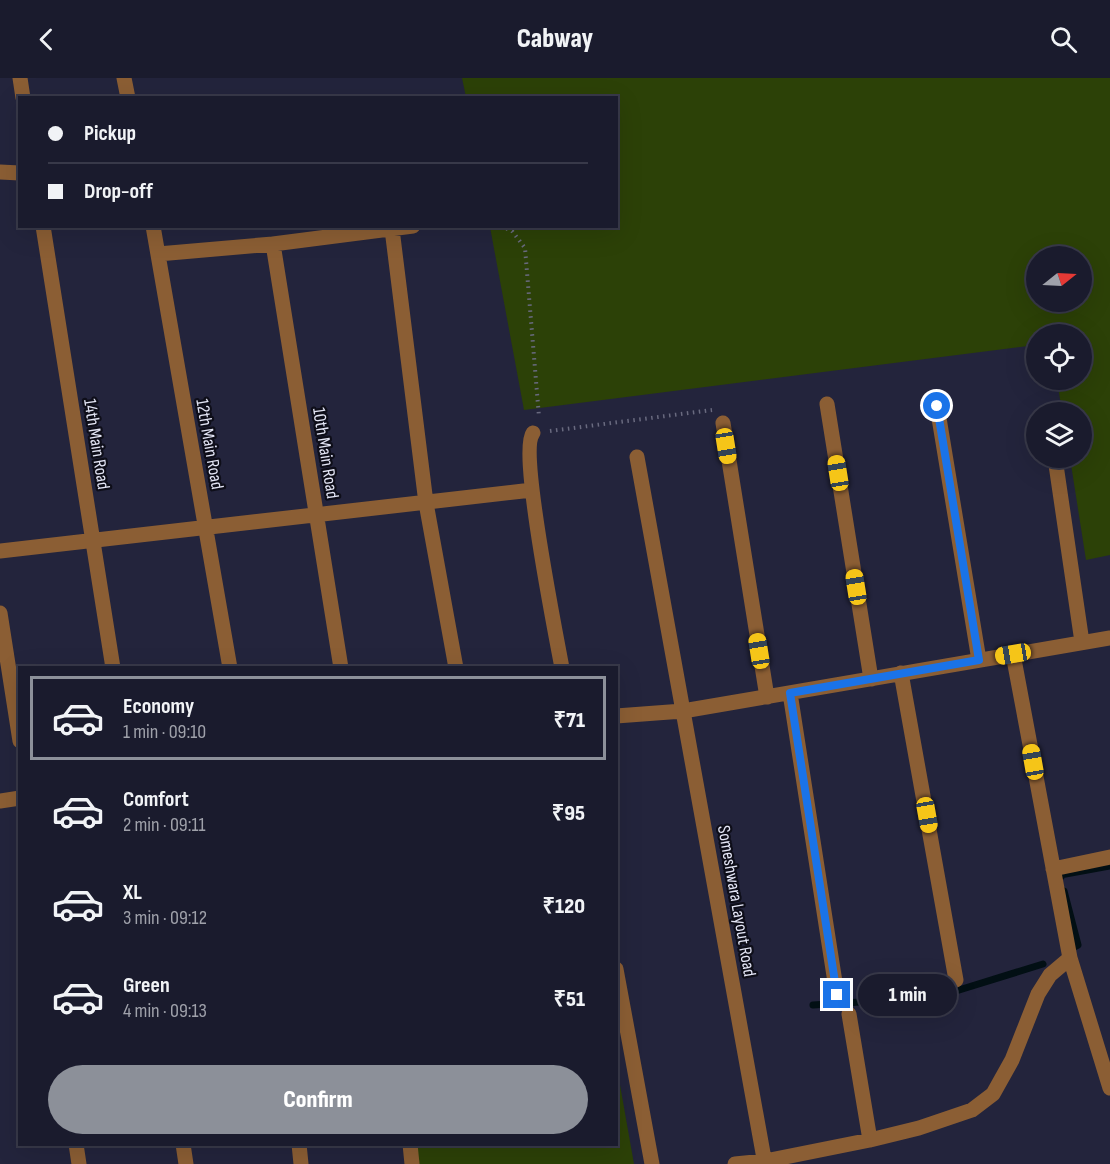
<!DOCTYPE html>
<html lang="en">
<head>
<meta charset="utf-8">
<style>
  :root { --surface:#1a1b2d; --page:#232435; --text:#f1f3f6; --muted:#9fa1aa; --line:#383949; --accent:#8c9099 }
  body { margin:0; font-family:"Sofia Sans Condensed",sans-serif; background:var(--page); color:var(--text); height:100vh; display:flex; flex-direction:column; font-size:22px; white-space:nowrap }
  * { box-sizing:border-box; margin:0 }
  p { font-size:20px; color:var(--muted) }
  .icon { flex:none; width:33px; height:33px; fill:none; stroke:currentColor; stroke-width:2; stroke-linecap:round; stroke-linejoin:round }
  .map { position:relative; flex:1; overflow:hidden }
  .sheet { position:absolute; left:18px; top:588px; width:600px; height:480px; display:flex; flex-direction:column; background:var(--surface); border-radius:0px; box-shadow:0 6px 24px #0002,0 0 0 2px var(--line) }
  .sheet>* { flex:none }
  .hud { position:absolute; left:18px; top:18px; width:600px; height:132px; border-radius:0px; box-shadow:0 6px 24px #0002,0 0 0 2px var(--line); display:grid; align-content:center; height:132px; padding:0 30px; background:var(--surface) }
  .needle { width:39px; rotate:72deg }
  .buttons { position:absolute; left:1026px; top:168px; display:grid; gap:12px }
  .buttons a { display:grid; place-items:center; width:66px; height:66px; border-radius:50%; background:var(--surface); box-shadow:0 6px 24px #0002,0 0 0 2px var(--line); font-size:30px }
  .end { position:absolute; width:27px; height:27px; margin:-14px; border:8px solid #1a73e8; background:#fff; box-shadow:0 0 0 3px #fff }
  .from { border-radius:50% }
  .bubble { position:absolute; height:42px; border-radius:21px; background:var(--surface); box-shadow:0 6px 24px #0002,0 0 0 2px var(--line); font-size:20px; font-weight:800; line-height:42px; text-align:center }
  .car { position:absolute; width:18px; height:36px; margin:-18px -9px; border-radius:8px; box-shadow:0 0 4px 2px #0007; background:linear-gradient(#f5c518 24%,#345 0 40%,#f5c518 0 76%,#345 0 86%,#f5c518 0) }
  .hud b { display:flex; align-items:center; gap:21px; height:57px; font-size:22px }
  .hud b+b { border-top:2px solid var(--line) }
  .hud i { width:15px; height:15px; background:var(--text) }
  ul { padding:10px 0 0; list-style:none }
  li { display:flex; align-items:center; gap:18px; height:84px; margin:0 12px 9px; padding:0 18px; border:3px solid transparent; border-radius:0px }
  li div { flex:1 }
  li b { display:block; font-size:22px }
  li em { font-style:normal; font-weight:800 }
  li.on { border-color:var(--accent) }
  li>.icon { width:54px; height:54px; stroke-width:1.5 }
  .action { display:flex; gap:12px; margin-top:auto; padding:12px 30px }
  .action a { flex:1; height:69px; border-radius:36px; background:var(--accent); color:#fff; font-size:24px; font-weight:800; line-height:69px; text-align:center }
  header { display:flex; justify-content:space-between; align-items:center; height:78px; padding:0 30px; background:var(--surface); font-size:27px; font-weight:800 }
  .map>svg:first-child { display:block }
</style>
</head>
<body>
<header><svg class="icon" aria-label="back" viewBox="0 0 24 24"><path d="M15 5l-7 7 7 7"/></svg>Cabway<svg class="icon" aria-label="search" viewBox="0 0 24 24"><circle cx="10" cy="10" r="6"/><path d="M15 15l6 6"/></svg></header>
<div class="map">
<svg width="1110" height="1086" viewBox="0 0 1110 1086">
  <rect width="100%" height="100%" fill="#23243c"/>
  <path fill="#2c4107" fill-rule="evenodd" d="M462,0H1110V477L1086,482L1070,380H1082V334H1062L1057,302H1082V256H1036V267L524,332L490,149L616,148V20L466,19ZM1036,178H1082V224H1036Z
    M617,990L634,1086H419L416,1067L616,1066Z"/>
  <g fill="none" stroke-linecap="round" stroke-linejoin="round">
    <path stroke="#020f14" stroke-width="7" d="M1061,799L1060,797L1110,788
      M1064,813L1078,867L1074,869
      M813,927L860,924L900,917L930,921L1043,886"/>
    <path stroke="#696a7f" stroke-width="4" stroke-dasharray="1.5 4.5" stroke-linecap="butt" d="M501,148L512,153L525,170L539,339
      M550,353L712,332"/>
    <path stroke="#8b5e34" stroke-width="15" d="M20,0L23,20
      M124,0L128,20
      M0,94L20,95
      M43,148L113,590
      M153,148L230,590
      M392,151L426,425L456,590
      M273,166L341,590
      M158,176L273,166L413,148
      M827,326L871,601
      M937,328L979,582
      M723,345L767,619
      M533,355C519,373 556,557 562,590
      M637,379L765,1086
      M1055,380L1082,564
      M0,473L532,412
      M0,535L20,663
      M1013,576L1070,880L1110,1010
      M901,595L956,902
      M790,615L837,917
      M616,638L683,633L1110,560
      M0,723L20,720
      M1053,791L1110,779
      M616,891L652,1086
      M849,936L870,1062
      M76,1066L79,1086
      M183,1066L186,1086
      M299,1066L301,1086
      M410,1066L412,1086
      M735,1086L765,1083L870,1062L919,1050L972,1032L993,1016L1012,982L1038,916L1050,897L1070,880"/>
  </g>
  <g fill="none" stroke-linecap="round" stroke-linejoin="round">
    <path stroke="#1a73e8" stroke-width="8" d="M837,917L790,615L979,582L937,328"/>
  </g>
  <g text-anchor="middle" stroke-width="4.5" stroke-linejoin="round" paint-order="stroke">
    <g font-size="18" fill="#e4e6f6" stroke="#0e0e19">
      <text transform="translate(97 366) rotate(81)" y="6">14th Main Road</text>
      <text transform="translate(210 366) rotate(80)" y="6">12th Main Road</text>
      <text transform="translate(326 375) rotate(81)" y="6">10th Main Road</text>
      <text transform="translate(737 823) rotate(80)" y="6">Someshwara Layout Road</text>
    </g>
  </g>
</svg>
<div class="buttons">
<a><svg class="needle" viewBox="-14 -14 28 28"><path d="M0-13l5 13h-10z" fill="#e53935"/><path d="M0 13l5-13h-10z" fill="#9fa1aa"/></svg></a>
<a><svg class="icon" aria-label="locate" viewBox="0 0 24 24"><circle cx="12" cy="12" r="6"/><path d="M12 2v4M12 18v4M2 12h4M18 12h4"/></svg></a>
<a><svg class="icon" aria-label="layers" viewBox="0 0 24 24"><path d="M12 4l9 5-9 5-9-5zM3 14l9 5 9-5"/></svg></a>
</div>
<i class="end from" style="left:937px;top:328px"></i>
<i class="end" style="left:837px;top:917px"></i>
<div class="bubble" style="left:858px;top:896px;width:99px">1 min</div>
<i class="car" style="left:726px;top:368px;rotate:171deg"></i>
<i class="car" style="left:838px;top:395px;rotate:351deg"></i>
<i class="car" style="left:856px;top:509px;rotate:351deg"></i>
<i class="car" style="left:759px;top:573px;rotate:351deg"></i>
<i class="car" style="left:1013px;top:576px;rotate:260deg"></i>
<i class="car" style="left:1033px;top:684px;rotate:350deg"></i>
<i class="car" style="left:927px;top:737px;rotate:170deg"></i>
<div class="hud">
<b><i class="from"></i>Pickup</b>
<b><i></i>Drop-off</b>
</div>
<section class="sheet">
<ul>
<li class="on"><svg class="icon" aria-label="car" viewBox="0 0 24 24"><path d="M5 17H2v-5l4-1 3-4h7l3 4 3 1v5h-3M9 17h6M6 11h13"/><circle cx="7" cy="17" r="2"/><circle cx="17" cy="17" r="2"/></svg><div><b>Economy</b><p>1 min · 09:10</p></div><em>₹71</em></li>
<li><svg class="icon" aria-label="car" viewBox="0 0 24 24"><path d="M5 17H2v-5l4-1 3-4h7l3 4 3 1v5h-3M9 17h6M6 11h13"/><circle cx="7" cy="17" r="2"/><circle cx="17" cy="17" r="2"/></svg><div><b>Comfort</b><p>2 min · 09:11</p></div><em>₹95</em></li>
<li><svg class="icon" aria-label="car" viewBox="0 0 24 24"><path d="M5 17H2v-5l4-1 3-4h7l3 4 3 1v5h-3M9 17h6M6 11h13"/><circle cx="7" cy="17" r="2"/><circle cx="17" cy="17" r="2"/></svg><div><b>XL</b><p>3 min · 09:12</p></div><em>₹120</em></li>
<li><svg class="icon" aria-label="car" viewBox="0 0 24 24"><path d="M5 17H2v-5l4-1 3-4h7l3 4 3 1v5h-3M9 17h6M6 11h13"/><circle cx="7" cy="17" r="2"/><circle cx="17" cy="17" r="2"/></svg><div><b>Green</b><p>4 min · 09:13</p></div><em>₹51</em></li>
</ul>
<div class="action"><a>Confirm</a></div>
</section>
</div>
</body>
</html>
